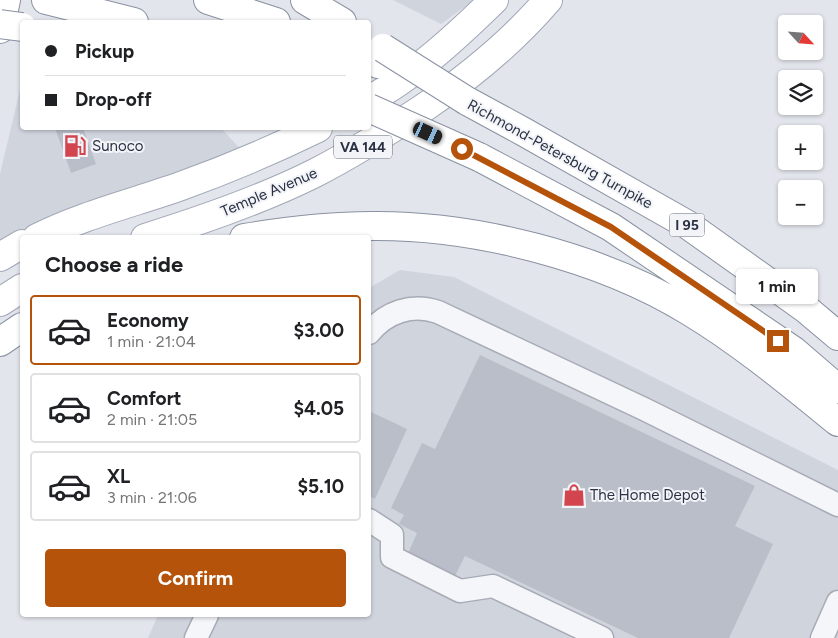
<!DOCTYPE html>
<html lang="en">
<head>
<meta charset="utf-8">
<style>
  :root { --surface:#fff; --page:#f2f2f2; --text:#202124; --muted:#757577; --line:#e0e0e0; --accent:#b45309 }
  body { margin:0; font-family:Figtree,sans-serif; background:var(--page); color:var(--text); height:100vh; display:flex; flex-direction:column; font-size:19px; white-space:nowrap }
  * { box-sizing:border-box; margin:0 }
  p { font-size:16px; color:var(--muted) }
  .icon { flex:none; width:28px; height:28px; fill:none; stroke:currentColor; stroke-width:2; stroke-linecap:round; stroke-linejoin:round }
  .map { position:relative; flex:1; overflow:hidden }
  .details { position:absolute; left:20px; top:235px; width:351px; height:382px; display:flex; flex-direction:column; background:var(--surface); border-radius:5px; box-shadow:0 1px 4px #0004 }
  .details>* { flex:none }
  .guide { position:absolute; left:20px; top:20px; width:351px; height:110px; border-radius:5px; box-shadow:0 1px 4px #0004; display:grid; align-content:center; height:110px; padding:0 25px; background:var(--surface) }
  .needle { width:32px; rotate:116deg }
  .fabs { position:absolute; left:778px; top:15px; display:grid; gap:10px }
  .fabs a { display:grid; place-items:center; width:45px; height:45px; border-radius:5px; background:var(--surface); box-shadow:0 1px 4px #0004; font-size:25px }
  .end { position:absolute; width:22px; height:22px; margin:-11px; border:6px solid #b45309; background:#fff; box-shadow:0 0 0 2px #fff }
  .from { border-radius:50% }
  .bubble { position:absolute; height:35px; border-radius:5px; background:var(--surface); box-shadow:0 1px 4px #0004; font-size:16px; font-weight:700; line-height:35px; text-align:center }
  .car { position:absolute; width:15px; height:30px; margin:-15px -8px; border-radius:6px; box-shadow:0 0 4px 1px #0007; background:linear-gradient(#222 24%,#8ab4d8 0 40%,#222 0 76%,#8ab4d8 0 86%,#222 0) }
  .guide b { display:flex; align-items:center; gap:18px; height:48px; font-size:19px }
  .guide b+b { border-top:1px solid var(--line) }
  .guide i { width:12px; height:12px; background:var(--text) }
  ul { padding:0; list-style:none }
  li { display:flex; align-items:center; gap:15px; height:70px; margin:0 10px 8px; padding:0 15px; border:2px solid var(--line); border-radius:5px }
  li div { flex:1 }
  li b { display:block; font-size:19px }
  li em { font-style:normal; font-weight:700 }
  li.active { border-color:var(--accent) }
  li>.icon { width:45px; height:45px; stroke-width:1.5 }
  h2 { padding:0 25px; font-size:22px; line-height:60px }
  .action { display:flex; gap:10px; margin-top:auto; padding:10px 25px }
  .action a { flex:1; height:58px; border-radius:5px; background:var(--accent); color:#fff; font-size:20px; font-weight:700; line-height:58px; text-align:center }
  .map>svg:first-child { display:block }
</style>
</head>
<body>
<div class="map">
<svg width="838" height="638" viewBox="0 0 838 638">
  <rect width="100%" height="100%" fill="#e2e5eb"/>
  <path fill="#d0d4dd" d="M393,0H474L441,24Z
    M22,87V128H221L243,152L0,247V174L20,90Z
    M400,270L454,277L838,470V638H148L158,615H369V288Z"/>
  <path fill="#b9bec8" d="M55,128H83L96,164L71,173Z
    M480,355L755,486L735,526L773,544L729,638H638L465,556L454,578L407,556L417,533L399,524L404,515L391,508L422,443L435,449Z
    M369,411L407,429L375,499L369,496Z"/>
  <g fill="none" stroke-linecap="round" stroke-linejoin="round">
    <defs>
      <path id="minor" d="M369,333C386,312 412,303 438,312L644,409L838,505
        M369,520L392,535V557L460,591L493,586L602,638
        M196,638L207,615
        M822,638L838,602"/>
      <path id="major" d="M369,100C414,76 457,36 494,0
        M37,238C83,215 133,203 181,186C228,169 273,150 318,128
        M145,238C203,220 261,200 315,173C352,154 387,132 422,109C468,78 512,42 548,0
        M0,257L22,244
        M0,302L22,288"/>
      <path id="highway" d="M46,0L134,22
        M208,0L276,22
        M305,0L342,22
        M0,29L6,0
        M369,60L378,64
        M467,101L524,132L688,225L806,309L838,336
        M479,157L611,227L794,351L838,389
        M244,238C286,231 329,226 372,226C475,225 601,257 689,311C742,343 790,383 838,422
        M0,342L22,327"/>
    </defs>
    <use href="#minor" stroke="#a7abb5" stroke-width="25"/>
    <use href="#major" stroke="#a1a8b7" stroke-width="30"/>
    <use href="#highway" stroke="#8991a2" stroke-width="30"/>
    <use href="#minor" stroke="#f5f6f9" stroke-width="22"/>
    <use href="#major" stroke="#fff" stroke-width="28"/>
    <use href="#highway" stroke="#fff" stroke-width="28"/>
    <defs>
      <path id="highway-bridge" d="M0,24L22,27
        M383,48L467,101
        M369,108L479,157"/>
    </defs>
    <use href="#highway-bridge" stroke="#8991a2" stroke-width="30" stroke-linecap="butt"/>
    <use href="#highway-bridge" stroke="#fff" stroke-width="28"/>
  </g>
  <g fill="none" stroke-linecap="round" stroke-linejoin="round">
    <path stroke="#b45309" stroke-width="6" d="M462,149L611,227L778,341"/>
  </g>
  <defs>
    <symbol id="fuel-bare" viewBox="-9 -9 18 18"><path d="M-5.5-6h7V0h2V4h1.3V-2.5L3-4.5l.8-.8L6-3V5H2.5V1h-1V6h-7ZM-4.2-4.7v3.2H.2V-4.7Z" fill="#d2454f" stroke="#f2f4f8" stroke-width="2.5" paint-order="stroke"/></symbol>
    <symbol id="shop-bare" viewBox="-9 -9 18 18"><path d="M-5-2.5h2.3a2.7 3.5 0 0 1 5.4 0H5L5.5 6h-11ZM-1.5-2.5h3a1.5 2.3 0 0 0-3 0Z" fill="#d2454f" stroke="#f2f4f8" stroke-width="2.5" paint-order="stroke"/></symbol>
  </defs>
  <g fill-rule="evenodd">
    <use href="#fuel-bare" x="59" y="130" width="32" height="32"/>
    <use href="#shop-bare" x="558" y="479" width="32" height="32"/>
  </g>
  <g text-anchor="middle" stroke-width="4" stroke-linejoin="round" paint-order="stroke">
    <g fill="#f2f4f8" stroke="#666c79" stroke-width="1">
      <rect x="334" y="135.5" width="58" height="23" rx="4"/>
      <rect x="669.5" y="213.5" width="35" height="23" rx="4"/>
    </g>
    <g font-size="14" font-weight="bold" fill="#2a3143">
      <text x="363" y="152">VA 144</text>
      <text x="687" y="230">I 95</text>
    </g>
    <g font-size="15" fill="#2a3143" stroke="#f2f4f8" text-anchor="start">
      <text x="92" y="151">Sunoco</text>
      <text x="590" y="500">The Home Depot</text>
    </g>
    <g font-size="15" fill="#2a3143" stroke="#f2f4f8">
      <text transform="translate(560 154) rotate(29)" y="5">Richmond-Petersburg Turnpike</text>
      <text transform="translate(269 192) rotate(-23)" y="5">Temple Avenue</text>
    </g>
  </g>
</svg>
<div class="fabs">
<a><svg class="needle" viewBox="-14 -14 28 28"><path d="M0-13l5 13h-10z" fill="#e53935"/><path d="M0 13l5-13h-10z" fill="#757577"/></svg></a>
<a><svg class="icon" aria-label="layers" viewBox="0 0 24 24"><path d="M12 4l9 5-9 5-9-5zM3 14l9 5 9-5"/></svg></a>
<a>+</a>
<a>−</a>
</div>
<i class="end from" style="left:462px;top:149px"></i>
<i class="end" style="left:778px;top:341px"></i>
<div class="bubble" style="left:736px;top:269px;width:82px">1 min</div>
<i class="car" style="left:428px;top:133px;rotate:115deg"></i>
<div class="guide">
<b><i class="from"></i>Pickup</b>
<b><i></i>Drop-off</b>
</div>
<section class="details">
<h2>Choose a ride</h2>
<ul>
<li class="active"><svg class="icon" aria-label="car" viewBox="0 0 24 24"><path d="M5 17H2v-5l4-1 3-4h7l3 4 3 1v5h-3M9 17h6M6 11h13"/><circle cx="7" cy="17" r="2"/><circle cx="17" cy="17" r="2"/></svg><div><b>Economy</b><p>1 min · 21:04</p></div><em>$3.00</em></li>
<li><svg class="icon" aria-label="car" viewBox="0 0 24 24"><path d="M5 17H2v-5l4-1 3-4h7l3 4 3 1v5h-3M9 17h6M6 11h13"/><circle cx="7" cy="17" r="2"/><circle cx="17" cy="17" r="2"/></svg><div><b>Comfort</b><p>2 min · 21:05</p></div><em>$4.05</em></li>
<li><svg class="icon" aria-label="car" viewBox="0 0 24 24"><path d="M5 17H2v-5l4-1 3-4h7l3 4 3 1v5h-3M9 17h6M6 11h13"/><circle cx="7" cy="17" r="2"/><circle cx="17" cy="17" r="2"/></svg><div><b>XL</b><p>3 min · 21:06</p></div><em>$5.10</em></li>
</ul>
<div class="action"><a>Confirm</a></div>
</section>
</div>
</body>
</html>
